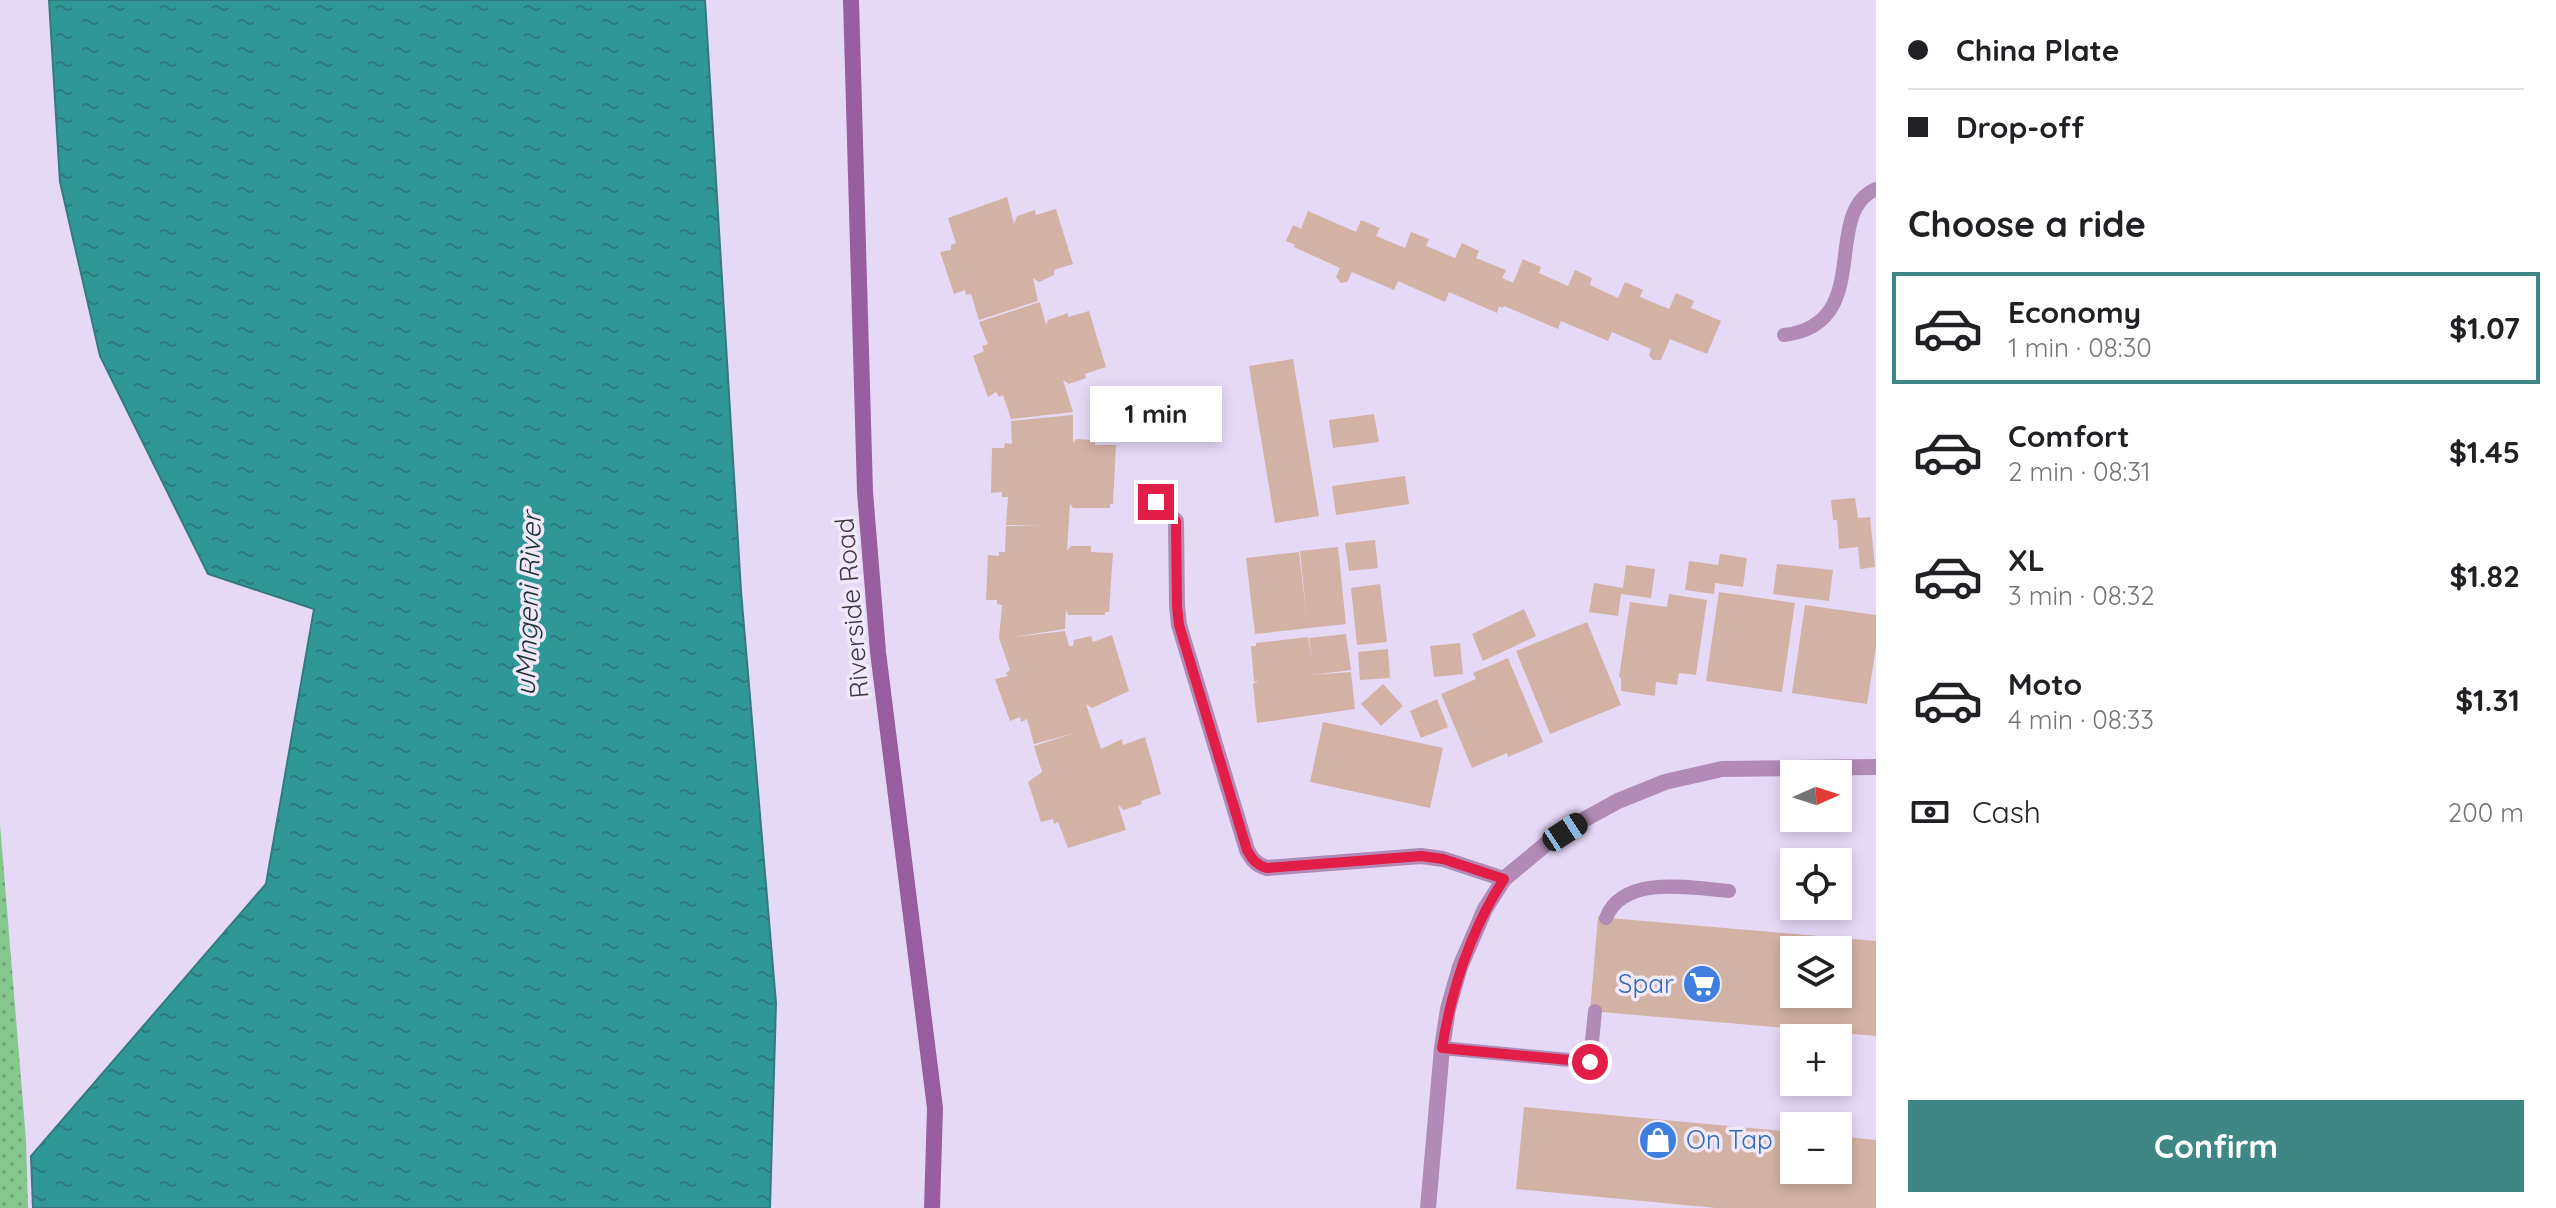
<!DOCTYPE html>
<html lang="en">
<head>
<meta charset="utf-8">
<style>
  :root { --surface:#fff; --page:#f6f6f6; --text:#202124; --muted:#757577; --line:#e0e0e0; --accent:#3e8785 }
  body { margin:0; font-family:Quicksand,sans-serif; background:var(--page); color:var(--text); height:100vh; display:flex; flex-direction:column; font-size:30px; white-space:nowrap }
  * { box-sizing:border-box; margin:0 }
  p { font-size:26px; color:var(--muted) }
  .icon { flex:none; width:44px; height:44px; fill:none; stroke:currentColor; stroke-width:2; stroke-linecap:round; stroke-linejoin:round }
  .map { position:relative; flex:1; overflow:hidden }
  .panel { display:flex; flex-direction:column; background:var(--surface); width:680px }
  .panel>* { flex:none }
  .top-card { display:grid; align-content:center; height:176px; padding:0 32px; background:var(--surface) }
  .needle { width:52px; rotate:87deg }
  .fabs { position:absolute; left:1780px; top:760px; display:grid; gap:16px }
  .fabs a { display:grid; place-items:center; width:72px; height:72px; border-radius:0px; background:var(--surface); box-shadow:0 4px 12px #0003; font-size:40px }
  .end { position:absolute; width:36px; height:36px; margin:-18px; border:10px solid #e11d48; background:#fff; box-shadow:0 0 0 4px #fff }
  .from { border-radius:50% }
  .bubble { position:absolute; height:56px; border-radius:0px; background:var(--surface); box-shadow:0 4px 12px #0003; font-size:26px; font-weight:700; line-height:56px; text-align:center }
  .car { position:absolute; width:24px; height:48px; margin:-24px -12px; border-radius:10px; box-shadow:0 0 6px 2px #0007; background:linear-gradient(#222 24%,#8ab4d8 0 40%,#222 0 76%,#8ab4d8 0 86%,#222 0) }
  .top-card b { display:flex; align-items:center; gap:28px; height:76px; font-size:30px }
  .top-card b+b { border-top:2px solid var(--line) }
  .top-card i { width:20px; height:20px; background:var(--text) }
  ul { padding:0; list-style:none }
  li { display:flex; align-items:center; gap:24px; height:112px; margin:0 16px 12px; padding:0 16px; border:4px solid transparent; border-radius:0px }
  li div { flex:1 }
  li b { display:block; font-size:30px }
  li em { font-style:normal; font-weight:700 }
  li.current { border-color:var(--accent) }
  li>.icon { width:72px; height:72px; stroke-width:1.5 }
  h2 { padding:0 32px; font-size:36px; line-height:96px }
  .pay { display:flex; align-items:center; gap:20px; height:88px; padding:0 32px; font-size:30px }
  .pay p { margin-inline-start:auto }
  .primary-button { display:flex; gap:16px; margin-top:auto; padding:16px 32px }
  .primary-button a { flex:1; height:92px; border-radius:0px; background:var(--accent); color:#fff; font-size:32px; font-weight:700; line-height:92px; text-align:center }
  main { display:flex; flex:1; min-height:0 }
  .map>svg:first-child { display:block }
</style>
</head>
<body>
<main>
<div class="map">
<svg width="1876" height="1208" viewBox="0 0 1876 1208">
  <defs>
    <pattern id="grass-dots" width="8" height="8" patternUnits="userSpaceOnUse" patternTransform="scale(2)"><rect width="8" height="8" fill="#86c78d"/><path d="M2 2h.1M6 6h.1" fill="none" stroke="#6fa375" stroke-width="1.8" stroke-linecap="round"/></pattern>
    <pattern id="water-ripples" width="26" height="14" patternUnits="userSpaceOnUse" patternTransform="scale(2)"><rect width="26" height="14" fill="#309797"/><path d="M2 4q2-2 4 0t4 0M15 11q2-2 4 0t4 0" fill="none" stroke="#2a7c7d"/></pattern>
  </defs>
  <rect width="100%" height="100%" fill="#e6d9f6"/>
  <path fill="url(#grass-dots)" d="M0,824L26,1140L28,1208H0Z"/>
  <path fill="url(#water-ripples)" stroke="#347a7e" stroke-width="2" d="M49,0H705L741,591L776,1003L770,1208H33L31,1156L266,884L314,609L208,574L100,356L60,182Z"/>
  <path fill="#d2b2a5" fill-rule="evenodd" d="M1007,197L1014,224L1017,216L1035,210L1036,215L1056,209L1073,264L1054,270V275L1039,282L1033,278L1038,301L979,320L971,294L966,295L965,290L954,294L940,252L951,250V245L956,243L948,218Z
    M1308,211L1356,232L1361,220L1380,228L1376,236L1405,248L1411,232L1429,239L1426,246L1455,258L1462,243L1479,251L1476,258L1506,270L1502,278L1513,283L1523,259L1541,267L1539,273L1568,286L1575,270L1592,278L1590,285L1618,298L1625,282L1643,290L1640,297L1669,309L1676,293L1694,301L1691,308L1721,321L1707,354L1670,339L1661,360H1653L1649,355L1651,349L1612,332L1608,341L1561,321L1558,329L1504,306L1503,308L1499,306L1497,313L1449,292L1445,302L1398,281L1394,290L1352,272L1347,282L1341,283L1336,277L1340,268L1294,247L1295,245L1286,241L1293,225L1301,229Z
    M1040,302L1046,325L1048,320L1068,313V317L1089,311L1106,367L1085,374L1086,378L1069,384L1063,380L1073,412L1011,419L1003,395L999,397L996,392L988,397L973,356L984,351L982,346L988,344L979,322Z
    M1293,359L1319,516L1275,523L1249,366Z
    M1374,414L1379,442L1333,448L1329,420Z
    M1073,415V443L1076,439L1095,440V445H1116L1113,504H1110V508H1073L1070,503L1067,551L1071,546H1091V552L1113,553L1109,612H1105V615H1068L1066,610L1065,629L1013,637L1065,631L1069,646H1073L1074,640L1091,636L1093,642L1112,635L1129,691L1092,708L1086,704L1101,749L1122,739L1123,745L1145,737L1161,794L1141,801L1142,804L1124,810L1118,805L1126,830L1068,848L1058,822L1054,824L1053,819L1041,822L1028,782L1042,772L1034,746L1075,733L1034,744L1027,719L1021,722L1020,717L1010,721L995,679L1008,676L1006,673L1010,670L999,638L1002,605L997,604V600H986L988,555L999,556V552H1005L1006,526H1042L1006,525L1008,497H1002V492L991,493L992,448H1004L1005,443L1012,444L1011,421Z
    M1405,476L1409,504L1336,515L1332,486Z
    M1855,498L1858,518L1870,517L1875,567L1860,569L1858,547L1839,549L1837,520H1833L1831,500Z
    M1375,540L1378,568L1349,571L1345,543Z
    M1338,547L1346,624L1255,634L1246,558L1299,552L1307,621L1300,551Z
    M1720,554L1747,558L1743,587L1715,583L1714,594L1685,590L1689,561L1718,565Z
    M1777,564L1833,570L1829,601L1773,594Z
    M1626,565L1655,569L1651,598L1621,594L1618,616L1589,612L1594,583L1623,588Z
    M1380,584L1387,642L1357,645L1351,588Z
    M1719,592L1795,603L1782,692L1706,681Z
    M1669,594L1707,600L1696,675L1679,673L1677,685L1656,682L1655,696L1621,691V678L1619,677L1630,602L1667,607Z
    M1805,605L1876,615V647L1867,704L1792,693Z
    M1524,609L1536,636L1483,661L1472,634Z
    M1587,622L1621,705L1550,734L1516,651Z
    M1346,634L1351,670L1312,675L1351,672L1355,709L1257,723L1253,684L1259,681L1254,682L1251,646H1256V643L1308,637L1312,661L1309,638Z
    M1460,643L1463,674L1434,677L1430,646Z
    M1388,649L1390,678L1360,680L1358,652Z
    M1508,658L1543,742L1508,757L1507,753L1472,768L1441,694L1476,679L1473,673Z
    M1383,684L1403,706L1381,726L1361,704Z
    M1437,699L1448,727L1421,738L1410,711Z
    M1323,722L1443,748L1430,808L1310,782Z
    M1598,917L1876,941V1036L1590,1011ZM1794,950H1838V994H1794Z
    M1524,1107L1794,1132V1170H1838V1136L1876,1140V1208H1716L1516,1189Z"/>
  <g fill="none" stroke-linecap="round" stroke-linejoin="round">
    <path stroke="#b18ab6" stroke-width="14" d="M1784,335C1876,324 1820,213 1876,189
      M1606,918C1623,874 1692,888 1729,891
      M1442,1048L1590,1062L1595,1011"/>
    <path stroke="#b18ab6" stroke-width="16" d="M1156,502L1176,521L1177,606L1179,625L1247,850C1252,859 1256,865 1267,868L1421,856L1443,859L1504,879
      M1428,1208L1442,1048L1448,1009L1460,967L1485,909L1504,879L1546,844L1585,819L1618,801L1665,782L1722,769L1876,767"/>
    <path stroke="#985ea0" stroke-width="16" d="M851,0L865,492L878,652L935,1108L932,1208"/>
  </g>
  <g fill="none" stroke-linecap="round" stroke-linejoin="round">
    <path stroke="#e11d48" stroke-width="10" d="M1156,502L1176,521L1177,606L1179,625L1247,850C1252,859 1256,865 1267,868L1421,856L1443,859L1504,879C1470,931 1452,987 1442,1048L1590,1062"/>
  </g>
  <defs>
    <symbol id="supermarket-disc" viewBox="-11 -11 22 22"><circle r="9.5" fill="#3f7fe0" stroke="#f1e9fb"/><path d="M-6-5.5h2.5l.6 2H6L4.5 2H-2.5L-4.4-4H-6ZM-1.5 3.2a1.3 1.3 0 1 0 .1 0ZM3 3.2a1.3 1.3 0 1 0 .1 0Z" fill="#fff"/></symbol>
    <symbol id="shop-disc" viewBox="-11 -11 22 22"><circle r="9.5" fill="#3f7fe0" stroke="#f1e9fb"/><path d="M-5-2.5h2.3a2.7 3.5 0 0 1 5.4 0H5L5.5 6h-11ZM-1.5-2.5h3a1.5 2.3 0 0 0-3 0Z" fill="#fff"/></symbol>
  </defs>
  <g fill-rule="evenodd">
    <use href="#supermarket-disc" x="1680" y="962" width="44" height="44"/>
    <use href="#shop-disc" x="1636" y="1118" width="44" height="44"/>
  </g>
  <g text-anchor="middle" stroke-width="7" stroke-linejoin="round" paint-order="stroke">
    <g font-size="26" fill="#3d3843" stroke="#f1e9fb">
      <text transform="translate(852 608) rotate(-95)" y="9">Riverside Road</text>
    </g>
    <g font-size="26" fill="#366cbe" stroke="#f1e9fb" text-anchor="end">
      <text x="1674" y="993">Spar</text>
      <text x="1686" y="1149" text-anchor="start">On Tap</text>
    </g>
    <g font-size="28" font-style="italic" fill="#1d3434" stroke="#f1e9fb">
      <text transform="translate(528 604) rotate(-88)" y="10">uMngeni River</text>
    </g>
  </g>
</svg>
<div class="fabs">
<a><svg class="needle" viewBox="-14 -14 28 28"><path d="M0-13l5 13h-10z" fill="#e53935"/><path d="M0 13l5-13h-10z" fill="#757577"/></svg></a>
<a><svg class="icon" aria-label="locate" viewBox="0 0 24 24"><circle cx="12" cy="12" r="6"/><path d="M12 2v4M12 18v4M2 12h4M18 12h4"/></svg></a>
<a><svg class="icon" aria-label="layers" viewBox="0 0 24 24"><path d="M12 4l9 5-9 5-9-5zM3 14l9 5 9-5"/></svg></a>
<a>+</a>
<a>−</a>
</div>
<i class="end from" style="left:1590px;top:1062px"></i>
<i class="end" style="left:1156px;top:502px"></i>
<div class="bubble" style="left:1090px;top:386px;width:132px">1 min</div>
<i class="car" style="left:1565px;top:832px;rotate:57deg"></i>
</div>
<section class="panel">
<div class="top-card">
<b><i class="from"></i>China Plate</b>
<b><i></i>Drop-off</b>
</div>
<h2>Choose a ride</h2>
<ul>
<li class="current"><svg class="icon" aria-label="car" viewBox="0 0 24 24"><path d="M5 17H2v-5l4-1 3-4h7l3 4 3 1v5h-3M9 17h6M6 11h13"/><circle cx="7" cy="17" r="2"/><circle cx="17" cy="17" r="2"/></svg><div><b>Economy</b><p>1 min · 08:30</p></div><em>$1.07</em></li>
<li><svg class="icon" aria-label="car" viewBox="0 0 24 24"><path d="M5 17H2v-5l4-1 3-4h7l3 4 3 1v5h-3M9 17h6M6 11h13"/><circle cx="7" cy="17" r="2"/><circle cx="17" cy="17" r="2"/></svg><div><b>Comfort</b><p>2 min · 08:31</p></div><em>$1.45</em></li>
<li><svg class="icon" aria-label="car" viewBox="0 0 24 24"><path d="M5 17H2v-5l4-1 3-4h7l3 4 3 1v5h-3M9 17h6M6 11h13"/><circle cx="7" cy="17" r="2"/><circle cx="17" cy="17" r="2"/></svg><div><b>XL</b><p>3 min · 08:32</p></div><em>$1.82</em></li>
<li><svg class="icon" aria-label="car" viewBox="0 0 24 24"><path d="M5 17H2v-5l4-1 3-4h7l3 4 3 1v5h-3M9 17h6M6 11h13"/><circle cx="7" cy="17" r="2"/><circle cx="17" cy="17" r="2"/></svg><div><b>Moto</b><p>4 min · 08:33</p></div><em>$1.31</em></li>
</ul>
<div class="pay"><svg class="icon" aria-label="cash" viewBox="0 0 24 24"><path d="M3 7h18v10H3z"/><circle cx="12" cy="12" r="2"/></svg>Cash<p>200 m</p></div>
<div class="primary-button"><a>Confirm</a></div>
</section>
</main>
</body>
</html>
